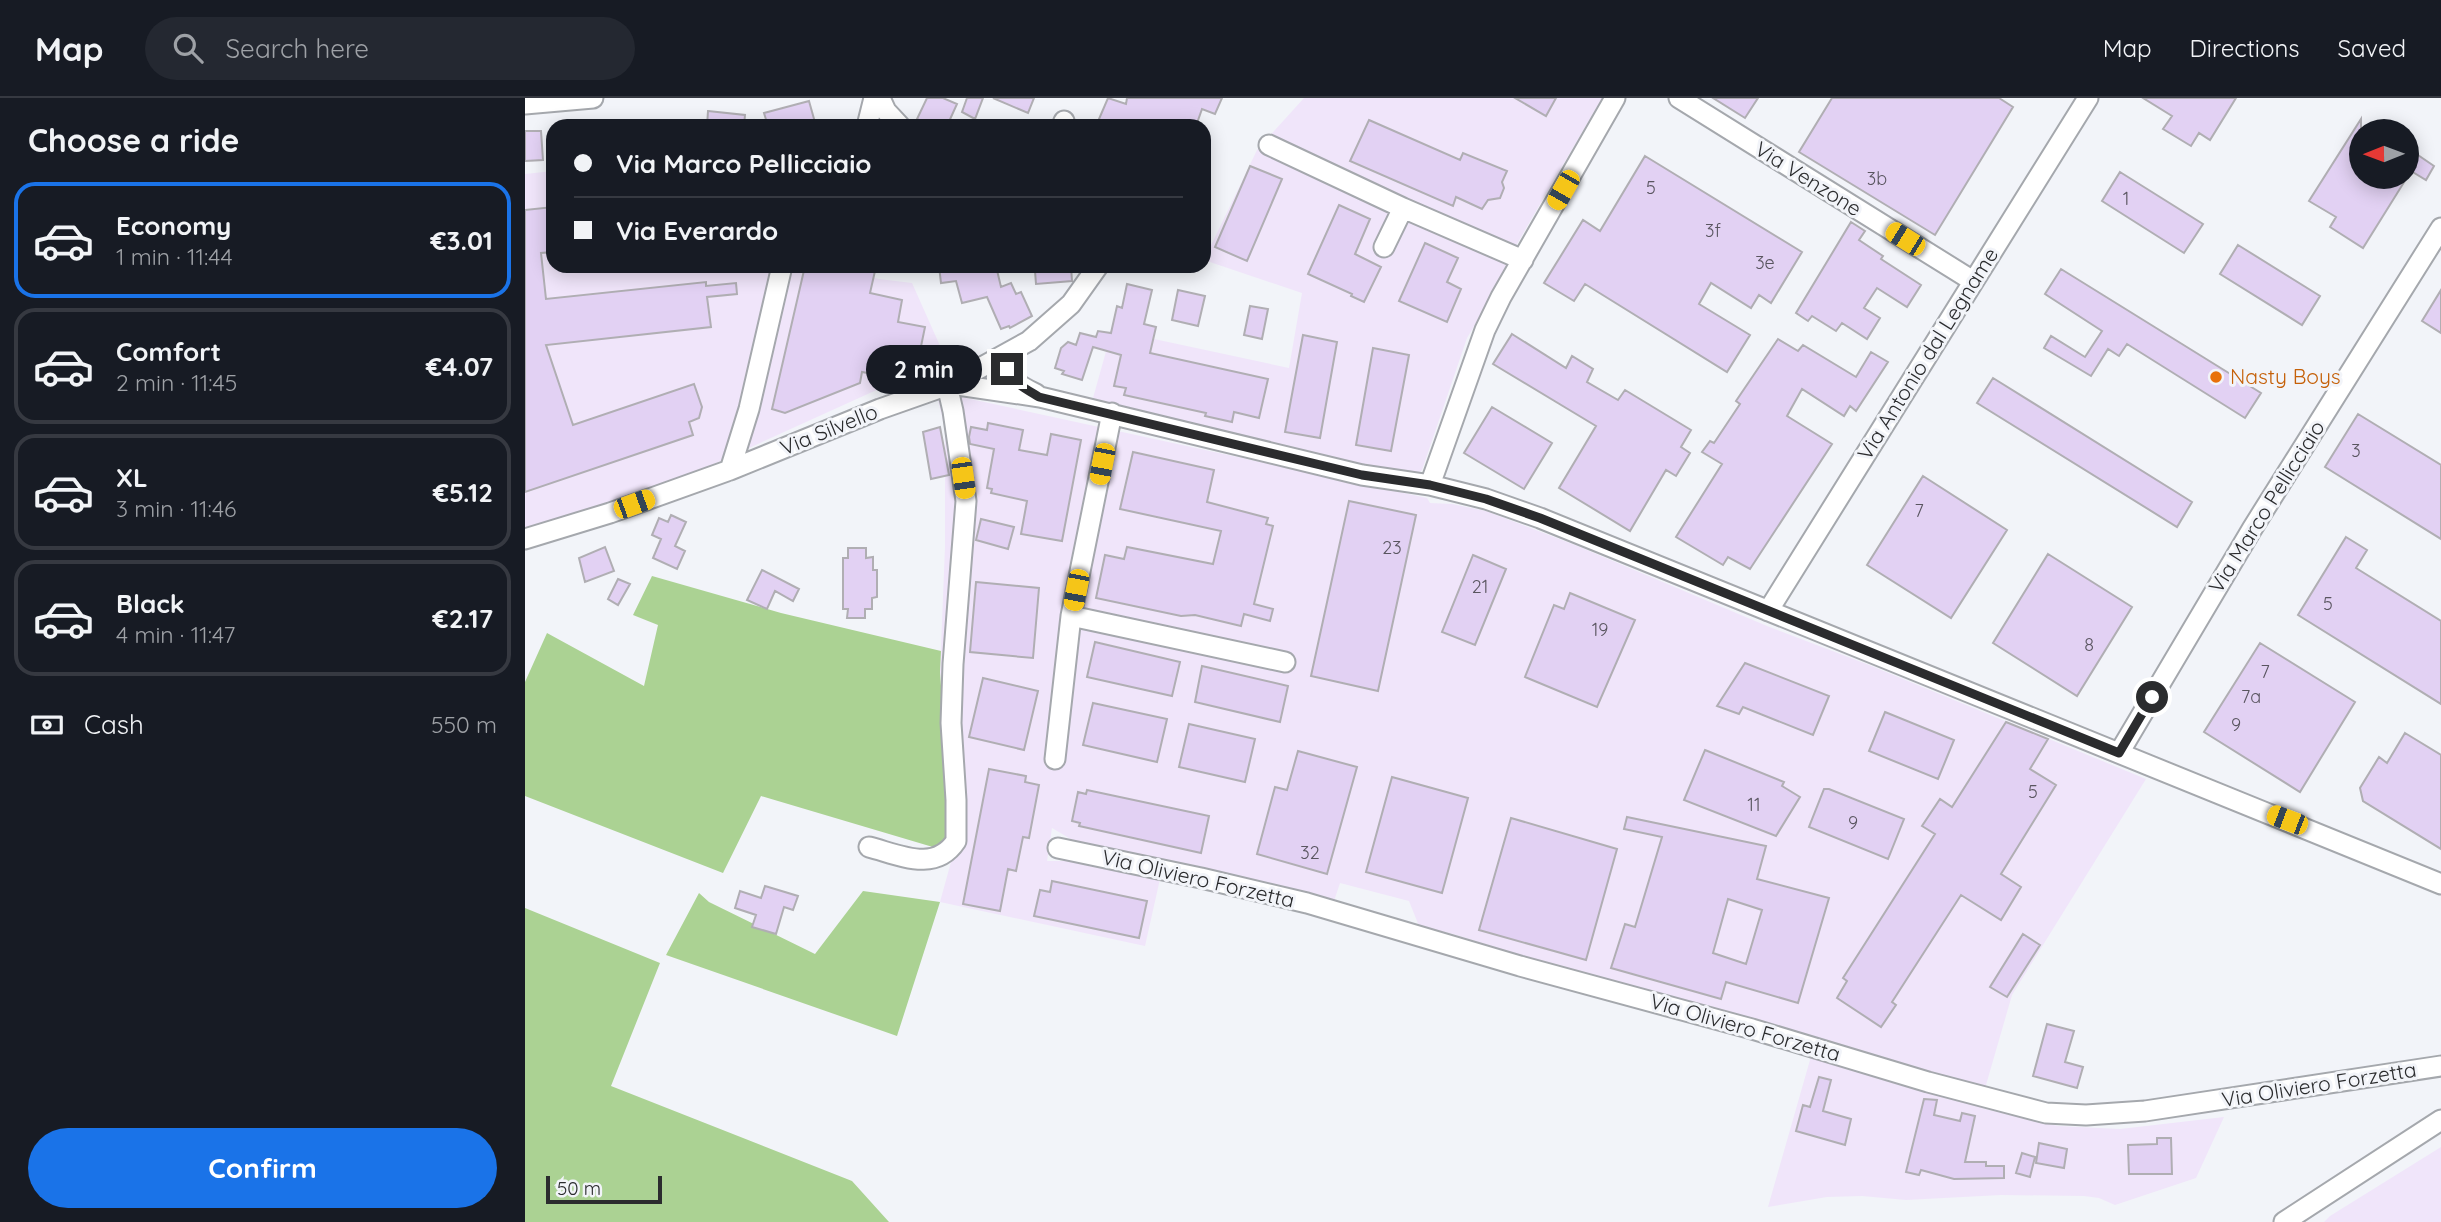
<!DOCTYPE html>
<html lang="en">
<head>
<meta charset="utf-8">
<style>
  :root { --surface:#171b24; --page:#242831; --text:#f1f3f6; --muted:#9ea1a6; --line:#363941; --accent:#1a73e8 }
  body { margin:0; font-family:Quicksand,sans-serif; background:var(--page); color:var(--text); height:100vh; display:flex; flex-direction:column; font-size:26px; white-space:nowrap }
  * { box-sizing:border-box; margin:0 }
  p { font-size:23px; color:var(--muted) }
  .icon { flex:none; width:38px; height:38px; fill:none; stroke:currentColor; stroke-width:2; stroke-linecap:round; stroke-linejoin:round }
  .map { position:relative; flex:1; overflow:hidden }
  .panel { display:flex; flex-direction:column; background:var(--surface); width:525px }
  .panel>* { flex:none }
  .banner { position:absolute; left:21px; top:21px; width:665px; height:154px; border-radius:21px; box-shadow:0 4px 18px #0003; display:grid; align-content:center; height:154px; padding:0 28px; background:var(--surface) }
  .needle { width:46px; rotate:269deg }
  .tools { position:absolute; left:1824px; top:21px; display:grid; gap:14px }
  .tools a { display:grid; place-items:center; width:70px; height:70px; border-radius:50%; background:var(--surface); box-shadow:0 4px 18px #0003; font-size:35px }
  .scale { position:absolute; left:21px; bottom:18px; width:116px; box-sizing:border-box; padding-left:7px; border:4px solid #2b2c2e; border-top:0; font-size:19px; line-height:24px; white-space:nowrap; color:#2b2c2e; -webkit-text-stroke:5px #f2f4f9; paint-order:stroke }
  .end { position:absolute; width:32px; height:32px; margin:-16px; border:9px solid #2b2c2e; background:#fff; box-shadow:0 0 0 4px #fff }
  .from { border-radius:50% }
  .bubble { position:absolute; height:49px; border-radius:24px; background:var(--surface); box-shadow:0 4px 18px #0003; font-size:23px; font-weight:700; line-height:49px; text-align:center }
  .car { position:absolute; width:21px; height:42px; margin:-21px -10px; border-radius:9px; box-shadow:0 0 5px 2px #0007; background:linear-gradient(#f5c518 24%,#345 0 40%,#f5c518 0 76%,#345 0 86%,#f5c518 0) }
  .banner b { display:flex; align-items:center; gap:24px; height:66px; font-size:26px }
  .banner b+b { border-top:2px solid var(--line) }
  .banner i { width:18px; height:18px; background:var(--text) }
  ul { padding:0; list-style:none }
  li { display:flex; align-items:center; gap:21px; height:116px; margin:0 14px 10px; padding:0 14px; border:4px solid var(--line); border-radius:21px }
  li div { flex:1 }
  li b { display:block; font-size:26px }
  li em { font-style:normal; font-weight:700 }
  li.selected { border-color:var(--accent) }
  li>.icon { width:63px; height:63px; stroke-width:1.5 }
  h2 { padding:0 28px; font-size:32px; line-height:84px }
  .pay { display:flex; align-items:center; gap:18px; height:77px; padding:0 28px; font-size:26px }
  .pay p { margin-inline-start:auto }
  .cta { display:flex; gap:14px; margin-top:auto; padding:14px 28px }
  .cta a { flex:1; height:80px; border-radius:42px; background:var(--accent); color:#fff; font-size:28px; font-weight:700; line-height:80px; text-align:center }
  header { display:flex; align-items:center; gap:42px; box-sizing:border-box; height:98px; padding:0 35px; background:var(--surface); border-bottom:2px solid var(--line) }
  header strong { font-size:33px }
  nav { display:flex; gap:38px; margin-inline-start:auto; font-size:24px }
  .search { width:490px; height:63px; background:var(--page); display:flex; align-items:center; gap:18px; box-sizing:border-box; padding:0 24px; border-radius:38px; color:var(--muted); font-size:26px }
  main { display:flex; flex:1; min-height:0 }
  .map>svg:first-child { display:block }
</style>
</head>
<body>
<header>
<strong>Map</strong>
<div class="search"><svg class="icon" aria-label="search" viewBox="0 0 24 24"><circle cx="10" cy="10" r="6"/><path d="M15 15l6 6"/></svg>Search here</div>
<nav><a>Map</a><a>Directions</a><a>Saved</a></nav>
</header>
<main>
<section class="panel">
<h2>Choose a ride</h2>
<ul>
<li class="selected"><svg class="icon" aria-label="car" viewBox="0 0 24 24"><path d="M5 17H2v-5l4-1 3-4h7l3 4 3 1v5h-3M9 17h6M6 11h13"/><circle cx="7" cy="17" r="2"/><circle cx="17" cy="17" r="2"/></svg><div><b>Economy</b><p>1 min · 11:44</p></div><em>€3.01</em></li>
<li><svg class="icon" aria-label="car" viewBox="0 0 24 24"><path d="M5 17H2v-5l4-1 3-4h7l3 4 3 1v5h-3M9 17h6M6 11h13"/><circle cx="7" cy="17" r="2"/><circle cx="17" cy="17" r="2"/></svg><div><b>Comfort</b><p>2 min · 11:45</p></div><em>€4.07</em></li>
<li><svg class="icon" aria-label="car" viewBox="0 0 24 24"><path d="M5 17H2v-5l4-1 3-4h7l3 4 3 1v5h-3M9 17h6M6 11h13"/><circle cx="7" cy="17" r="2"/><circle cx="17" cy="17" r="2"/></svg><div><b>XL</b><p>3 min · 11:46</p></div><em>€5.12</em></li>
<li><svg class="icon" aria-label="car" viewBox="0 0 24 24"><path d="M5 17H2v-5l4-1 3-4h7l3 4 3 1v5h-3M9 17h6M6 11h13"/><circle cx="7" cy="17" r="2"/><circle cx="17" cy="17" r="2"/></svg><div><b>Black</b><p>4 min · 11:47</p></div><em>€2.17</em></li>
</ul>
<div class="pay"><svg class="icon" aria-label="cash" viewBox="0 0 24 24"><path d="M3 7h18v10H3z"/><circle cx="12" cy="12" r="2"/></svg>Cash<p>550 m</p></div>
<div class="cta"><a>Confirm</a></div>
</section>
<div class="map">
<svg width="1916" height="1124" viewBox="0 0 1916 1124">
  <rect width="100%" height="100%" fill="#f2f4f9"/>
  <path fill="#f0e5fa" d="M779,0H1077L989,151L959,212L942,240L897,372L889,378L797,361L568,300L587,232L764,270L777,195L679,162L732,52Z
    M28,73V168H298L354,181L387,185L424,268L400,270L180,370L77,408L0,431V76Z
    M436,299L902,400L905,405L927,406L961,413L1050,447L1242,528L1344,567L1621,681L1487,897L1461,987L1456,1010L1533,1028L1595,1031L1699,1019L1671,1080L1590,1107L1574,1100L1559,1098L1476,1097L1381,1102L1337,1098L1302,1099L1243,1109L1291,941L1196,912L1014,863L928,836L894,828L884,803L815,785L809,803L549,743L527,730L522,763H542L635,781L620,848L415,804L429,753L415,574L420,449V331L413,302Z
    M1916,1049V1124H1799L1805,1118Z"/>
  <path fill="#abd293" d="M127,478L256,515L416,553L415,574L428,755L236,698L198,775L0,698V584L22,535L119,588L133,527L108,517Z
    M338,793L415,804L372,938L141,857L174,795L184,804L290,856Z
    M0,810L135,865L86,988L327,1083L364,1124H0Z"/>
  <path fill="#e2d1f3" stroke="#b0aeb3" stroke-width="2" fill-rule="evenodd" d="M402,0H418L432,6L422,28H407L392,21Z
    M442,0H458L450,21L437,14Z
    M468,0H509L503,15Z
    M583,0L601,6L602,0H697L690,16L677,11L671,28H571Z
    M990,0H1031L1021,18Z
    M1188,0H1233L1220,20Z
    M1307,0H1474L1488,9L1410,137L1274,54Z
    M1618,0H1711L1685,42L1674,35L1666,48L1638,31L1647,18Z
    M284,3L291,28H243L239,15Z
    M183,13L220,17L219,28H182Z
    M1836,21V79H1881V49L1909,68L1901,82L1886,73L1838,150L1805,129L1811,119L1784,103Z
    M844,22L935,62L938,55L982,73L977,84L979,90L975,100L963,102L957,111L931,99L928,108L825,63Z
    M0,33H16L18,62L0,63Z
    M1120,58L1277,154L1246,205L1234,197L1226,210L1186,185L1174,206L1225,237L1202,274L1060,186L1049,203L1019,185L1058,122L1075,133Z
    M725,68L757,81L722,163L690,149Z
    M1595,74L1678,126L1659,155L1577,103Z
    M814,107L845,121L830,156L856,169L839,204L826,198L827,196L783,176Z
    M28,109V154L16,155L21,201L181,184V188L211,185L212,196L182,199L186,229L21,247L48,327L169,286L177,309L174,320L164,324L168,337L0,394V112Z
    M1326,124L1340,133L1334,142L1358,158L1356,161L1396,187L1382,209L1352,190L1339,210L1355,220L1342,241L1317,225L1311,233L1287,218L1283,223L1271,215Z
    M900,145L933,160L922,184L936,191L922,224L874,203Z
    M1713,147L1795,198L1777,227L1695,176Z
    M280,168H327L350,173L345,195L377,202L373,224L400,229L394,258L366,252L363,273L350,270L348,276L337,274L335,285L260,315L247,311Z
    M414,168H471L476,189L486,185L491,196L496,194L507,218L485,230L484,228L476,231L462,199L437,205L431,183L416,185Z
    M522,168H546L547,183L511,186L510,173L522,171Z
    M1536,171L1736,295L1720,320L1602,246L1594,258L1583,251L1566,278L1519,250L1526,238L1560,259L1577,233L1520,196Z
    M602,186L627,192L619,226L631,229L625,255L743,281L734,320L709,314L707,324L680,318L681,315L599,297L601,290L589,288L596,257L568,249L557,282L537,276L539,273L530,270L536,250L543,244L551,247L555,235L571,239L573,233L586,235L592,208L597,210Z
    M653,192L680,198L673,228L647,222Z
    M1916,192V235L1897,223Z
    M725,208L743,211L737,241L719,237Z
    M987,236L1041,270L1047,258L1068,271L1062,284L1093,302L1100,292L1166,332L1156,349L1165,355L1151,378L1141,372L1105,433L1034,390L1071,328L968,266Z
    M778,237L812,244L795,340L760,334Z
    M1253,241L1273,253L1278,247L1331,279L1346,254L1363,264L1331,313L1325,308L1319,318L1277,291L1262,318L1307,346L1225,471L1203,459L1198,467L1151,439L1197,366L1177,354L1185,343L1189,345L1215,306L1211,303Z
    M848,250L884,257L866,353L831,347Z
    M1468,280L1667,404L1652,429L1452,305Z
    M967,309L1027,345L999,391L939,355Z
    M1833,316L1916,367V441L1800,369Z
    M463,325L498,332L494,352L522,357L526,336L556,342L537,443L496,436L502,403L466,395L467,391L462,390L469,351L445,346L444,339L446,329L462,332Z
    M415,329L424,377L406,381L398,334Z
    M608,354L689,372L682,404L743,420L741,426L748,428L729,506L748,511L745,523L719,516L716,528L670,517L656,518L571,500L580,457L599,461L602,449L688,466L696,433L595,411Z
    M1398,378L1482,432L1426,520L1342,467Z
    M824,403L891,417L853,593L786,578Z
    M146,417L161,424L150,448L160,453L152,471L128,460L136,441L127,437L134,420L143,424Z
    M456,421L489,429L483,451L451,442Z
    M1821,439L1842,452L1831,470L1916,523V606L1773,517Z
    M80,449L89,473L60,484L54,460Z
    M323,450H341V460L348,459V472H352V499L347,500V511H340V520H322L323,511H318V460H323Z
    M1523,456L1607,509L1552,598L1468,545Z
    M948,457L981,471L950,547L917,534Z
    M237,472L274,491L268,503L250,493L242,511L222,502Z
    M93,481L105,486L93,507L83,501Z
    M451,484L514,490L508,560L445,554Z
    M1045,495L1110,522L1072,609L1000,579L1029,507L1039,511Z
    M570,544L655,564L647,598L562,579Z
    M1735,545L1830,604L1775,694L1679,634Z
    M1220,565L1304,598L1288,637L1218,609L1214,616L1192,608Z
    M677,568L763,588L755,624L670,604Z
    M458,580L513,593L499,652L444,639Z
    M568,605L642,621L632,664L558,647Z
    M1360,614L1429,642L1413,681L1344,653Z
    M1481,624L1523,641L1505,671L1531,687L1476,776L1496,789L1476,822L1436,797L1367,904L1371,907L1356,929L1312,900L1322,883L1318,880L1410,736L1397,728L1415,701L1427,709Z
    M664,626L730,641L720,684L654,669Z
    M1880,635L1916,657V751L1838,703L1835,690L1854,659L1862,665Z
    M1180,652L1259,684L1257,688L1275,699L1251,738L1159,702Z
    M773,653L832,669L802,776L732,756L750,689L762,692Z
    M464,671L501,678L500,684L514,687L504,740L498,739L491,773L483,771L475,813L438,806Z
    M867,679L943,700L917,795L841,774Z
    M1299,691H1304L1379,721L1363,761L1284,729Z
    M562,692L684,718L676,755L554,728L555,725L547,723L553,694L561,696Z
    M1102,719L1241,748L1232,781L1304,800L1273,905L1201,884L1196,901L1086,870L1100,826L1110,829L1137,739L1099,731ZM1203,801L1237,812L1221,866L1188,855Z
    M986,720L1092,751L1061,862L954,832Z
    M527,783L622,803L614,840L509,818L515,792L525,794Z
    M240,788L273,798L268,812L259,809L251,836L227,829L231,817L210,810L215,793L236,800Z
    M1498,836L1515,847L1482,899L1465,889Z
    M1522,926L1549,933L1540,964L1558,969L1552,990L1508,978Z
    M1294,979L1306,982L1298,1013L1326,1021L1320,1047L1271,1033L1278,1007L1285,1009Z
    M1399,1001L1412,1002L1409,1017L1435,1023L1437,1015L1450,1018L1440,1064H1461V1068H1479V1080L1429,1081L1396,1072L1394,1077L1381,1074Z
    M1632,1040H1646L1647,1076H1604L1603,1047L1632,1046Z
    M1514,1045L1542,1051L1539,1070L1511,1065Z
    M1497,1055L1510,1059L1505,1079L1491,1075Z"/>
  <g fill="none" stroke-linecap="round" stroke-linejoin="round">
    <defs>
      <path id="minor" d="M355,0L361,13L375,28
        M1154,0L1448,183
        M0,6L68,0
        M342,28L349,0
        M537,28L539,23
        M744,47L878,110L998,162
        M859,149L878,110
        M486,253C476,278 490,286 511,296
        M426,286L515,299L837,377L905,387L961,401L1015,420L1916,786
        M205,372L224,311L257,168
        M905,387L960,232L976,199L1090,0
        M0,441L85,415L205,372L355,311L426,286L504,243L546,206L573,168
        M1243,513L1563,0
        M546,518L760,564
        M1594,655L1727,431L1916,130
        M530,661L546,518L587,315
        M344,749C375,757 410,775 431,743V702L426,625L428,566L441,403L428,313L422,287
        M533,750L676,780L782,805L995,868L1227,931L1403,984L1521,1015L1561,1017L1620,1013L1916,968
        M1759,1124L1916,1022"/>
    </defs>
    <use href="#minor" stroke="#a5a8ad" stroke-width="23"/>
    <use href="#minor" stroke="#fff" stroke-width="19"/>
  </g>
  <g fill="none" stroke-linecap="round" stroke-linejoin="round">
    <path stroke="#2b2c2e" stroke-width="9" d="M482,271C488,285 501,291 514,299L837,377L905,387L961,401L1015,420L1594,655L1627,599"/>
  </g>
  <circle fill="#e8710a" stroke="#f2f4f9" stroke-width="2.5" cx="1691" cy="279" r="7"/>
  <g text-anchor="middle" stroke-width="6" stroke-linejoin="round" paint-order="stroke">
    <g font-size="18" fill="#59555f">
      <text x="1352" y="87">3b</text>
      <text x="1126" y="96">5</text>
      <text x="1601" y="107">1</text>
      <text x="1188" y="139">3f</text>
      <text x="1240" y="171">3e</text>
      <text x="1831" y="359">3</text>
      <text x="1394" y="419">7</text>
      <text x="867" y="456">23</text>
      <text x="955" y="495">21</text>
      <text x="1803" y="512">5</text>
      <text x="1075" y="538">19</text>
      <text x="1564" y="553">8</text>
      <text x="1740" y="580">7</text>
      <text x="1726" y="605">7a</text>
      <text x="1711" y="633">9</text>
      <text x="1508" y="700">5</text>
      <text x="1229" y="713">11</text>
      <text x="1328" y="731">9</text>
      <text x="785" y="761">32</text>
    </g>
    <g font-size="21" fill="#2b2c2e" stroke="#f2f4f9">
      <text transform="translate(1283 81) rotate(32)" y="7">Via Venzone</text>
      <text transform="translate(1403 256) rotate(-58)" y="7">Via Antonio dal Legname</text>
      <text transform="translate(304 332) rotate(-22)" y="7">Via Silvello</text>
      <text transform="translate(1742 409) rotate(-58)" y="7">Via Marco Pellicciaio</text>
      <text transform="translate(673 781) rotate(13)" y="7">Via Oliviero Forzetta</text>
      <text transform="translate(1220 930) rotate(16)" y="7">Via Oliviero Forzetta</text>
      <text transform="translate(1794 987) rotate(-9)" y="7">Via Oliviero Forzetta</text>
    </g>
    <g font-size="21" fill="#c56008" stroke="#f2f4f9" text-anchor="start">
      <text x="1705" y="286">Nasty Boys</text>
    </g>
  </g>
</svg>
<div class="tools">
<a><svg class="needle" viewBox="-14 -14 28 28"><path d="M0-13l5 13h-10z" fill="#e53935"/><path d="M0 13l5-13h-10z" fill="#9ea1a6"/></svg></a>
</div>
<div class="scale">50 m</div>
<i class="end from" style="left:1627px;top:599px"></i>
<i class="end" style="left:482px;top:271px"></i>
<div class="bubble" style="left:341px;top:247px;width:116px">2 min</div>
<i class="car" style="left:1038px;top:92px;rotate:210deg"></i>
<i class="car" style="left:1380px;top:141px;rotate:302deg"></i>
<i class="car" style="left:577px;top:366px;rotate:191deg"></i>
<i class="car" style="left:438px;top:380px;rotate:172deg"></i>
<i class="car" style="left:109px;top:406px;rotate:70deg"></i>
<i class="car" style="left:551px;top:492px;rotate:191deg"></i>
<i class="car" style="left:1762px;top:722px;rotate:291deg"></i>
<div class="banner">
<b><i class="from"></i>Via Marco Pellicciaio</b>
<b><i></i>Via Everardo</b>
</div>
</div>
</main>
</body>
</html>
